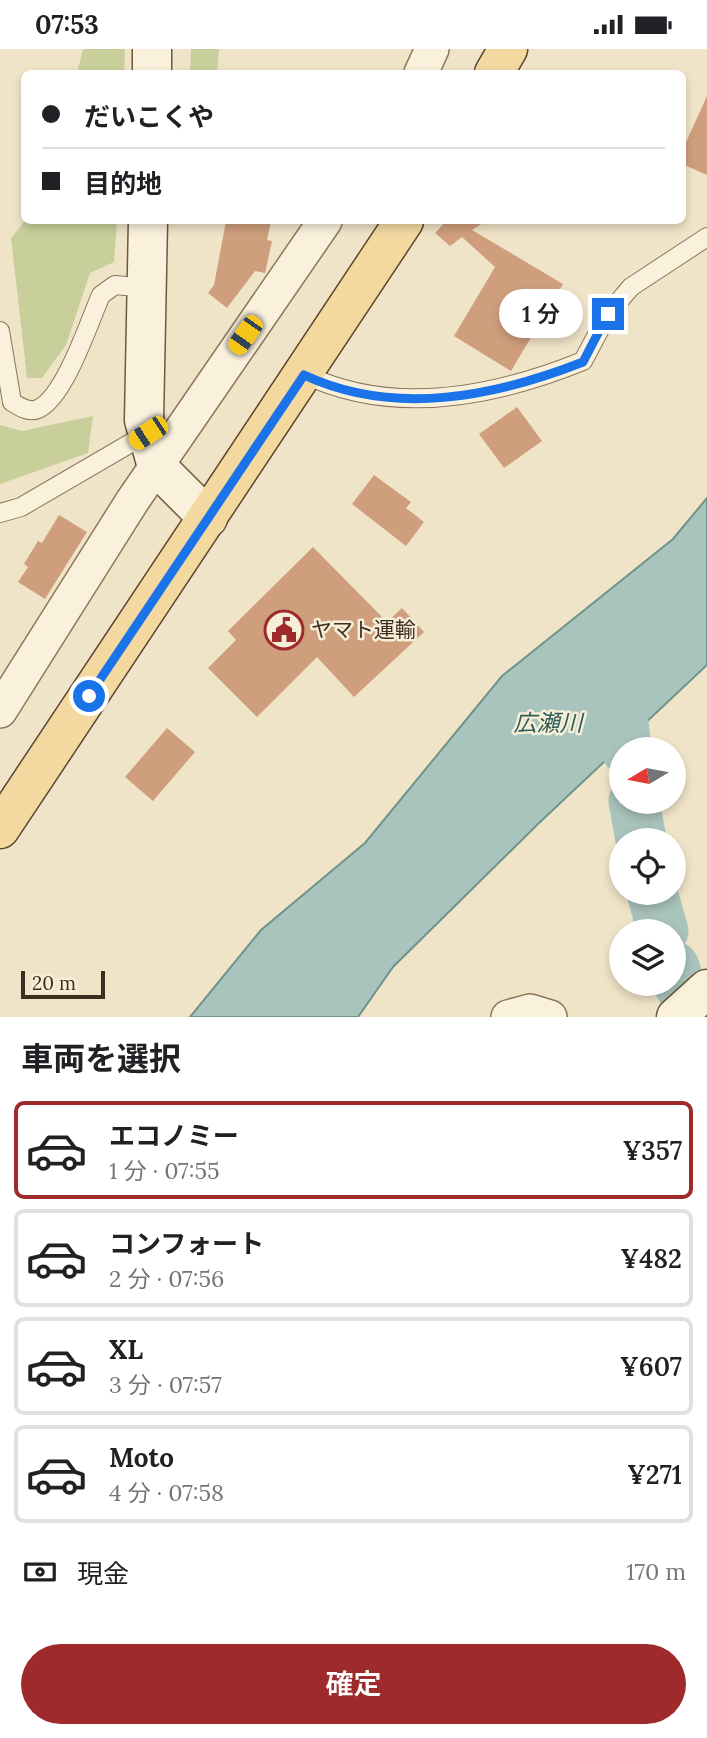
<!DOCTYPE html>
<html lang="ja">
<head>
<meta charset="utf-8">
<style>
  :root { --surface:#fff; --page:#f2f2f2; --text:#202124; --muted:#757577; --line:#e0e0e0; --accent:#9e2a2b }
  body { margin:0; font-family:Lora,"Noto Sans JP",serif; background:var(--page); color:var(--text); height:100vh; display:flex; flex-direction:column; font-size:26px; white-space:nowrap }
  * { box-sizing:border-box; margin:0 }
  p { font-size:23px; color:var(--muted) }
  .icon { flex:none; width:38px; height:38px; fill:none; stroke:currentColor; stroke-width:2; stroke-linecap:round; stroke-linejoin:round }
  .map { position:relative; height:968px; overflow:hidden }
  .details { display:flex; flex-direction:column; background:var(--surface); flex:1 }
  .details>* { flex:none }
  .banner { position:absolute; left:21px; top:21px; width:665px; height:154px; border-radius:10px; box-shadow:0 4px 10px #0003; display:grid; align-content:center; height:154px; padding:0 21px; background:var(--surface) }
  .needle { width:46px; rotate:260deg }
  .buttons { position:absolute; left:609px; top:688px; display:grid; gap:14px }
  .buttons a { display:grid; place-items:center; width:77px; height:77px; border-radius:50%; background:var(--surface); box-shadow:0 4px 10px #0003; font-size:35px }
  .scale { position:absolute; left:21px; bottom:18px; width:84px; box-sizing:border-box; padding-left:7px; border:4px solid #3d2e20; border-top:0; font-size:19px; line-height:24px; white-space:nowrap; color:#3d2e20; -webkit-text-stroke:5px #f7eed8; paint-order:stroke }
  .end { position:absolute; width:32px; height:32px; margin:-16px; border:9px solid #1a73e8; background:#fff; box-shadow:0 0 0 4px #fff }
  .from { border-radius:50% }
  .bubble { position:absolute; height:49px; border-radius:24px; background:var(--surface); box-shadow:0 4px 10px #0003; font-size:23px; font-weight:600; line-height:49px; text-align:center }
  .car { position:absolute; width:21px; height:42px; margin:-21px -10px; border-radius:9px; box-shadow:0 0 5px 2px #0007; background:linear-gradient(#f5c518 24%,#345 0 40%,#f5c518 0 76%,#345 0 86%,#f5c518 0) }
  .banner b { display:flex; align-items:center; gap:24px; height:66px; font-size:26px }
  .banner b+b { border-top:2px solid var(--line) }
  .banner i { width:18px; height:18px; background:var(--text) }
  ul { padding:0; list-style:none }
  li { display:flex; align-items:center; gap:21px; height:98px; margin:0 14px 10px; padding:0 7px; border:4px solid var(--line); border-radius:10px }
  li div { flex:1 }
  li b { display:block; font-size:26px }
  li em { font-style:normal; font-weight:600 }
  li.on { border-color:var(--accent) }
  li>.icon { width:63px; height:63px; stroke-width:1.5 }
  h2 { padding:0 21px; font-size:32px; line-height:84px }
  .pay { display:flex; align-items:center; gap:18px; height:77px; padding:0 21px; font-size:26px }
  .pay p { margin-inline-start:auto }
  .primary-button { display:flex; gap:14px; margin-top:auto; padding:14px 21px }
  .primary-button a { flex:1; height:80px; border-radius:42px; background:var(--accent); color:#fff; font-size:28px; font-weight:600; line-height:80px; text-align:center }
  .status { display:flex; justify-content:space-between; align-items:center; height:49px; padding:0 35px; background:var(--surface); direction:ltr }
  .status svg { height:19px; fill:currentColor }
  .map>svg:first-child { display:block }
</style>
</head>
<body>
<div class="status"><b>07:53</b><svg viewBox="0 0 49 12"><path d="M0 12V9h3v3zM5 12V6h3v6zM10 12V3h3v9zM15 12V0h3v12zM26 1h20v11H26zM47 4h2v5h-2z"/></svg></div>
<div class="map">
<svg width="707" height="968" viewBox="0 0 707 968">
  <rect width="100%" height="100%" fill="#f0e4c8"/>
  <path fill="#c9cf9b" d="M83,0H125L124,24H77Z
    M191,0H219L217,24H190Z
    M25,172H117L114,213L90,224L66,296L42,329H27L11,189Z
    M93,367L88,404L0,435V376L22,382Z"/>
  <path fill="#a9c4bc" stroke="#6f938a" stroke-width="2" d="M707,449V616L539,774L393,918L358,968H190L261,881L365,794L502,627L673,490Z"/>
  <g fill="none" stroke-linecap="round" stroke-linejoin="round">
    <path stroke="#a9c4bc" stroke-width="51" d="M617,624L626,700
      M634,752L641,791
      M652,844L663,882
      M674,918L679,935L698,968"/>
  </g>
  <path fill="#cf9f7d" d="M707,47V126L682,115V102Z
    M226,172H271L267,191L272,192L265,224L255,222L227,259L208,244L214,236Z
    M446,172H486L472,181L563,235L511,322L454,287L495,218L462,188L450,197L435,184Z
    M517,358L542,392L504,419L479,385Z
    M374,426L411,453L406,459L424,473L406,497L352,455Z
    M59,466L87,483L45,550L18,533L28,518L24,515L38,492L42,494Z
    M313,498L387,573L402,559L424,583L354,648L317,608L257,668L208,619L236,591L228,582Z
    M167,679L195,703L153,752L125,728Z"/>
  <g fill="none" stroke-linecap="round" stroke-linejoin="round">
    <defs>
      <path id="lane" d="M0,282L12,353C20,358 29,364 38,360C65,348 89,273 101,246L115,236L147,239
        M304,325C393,368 494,348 583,312L608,265L631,238L707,188
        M0,464L21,458L148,384"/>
      <path id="street" d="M421,24L432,0
        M0,662L133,451L325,172
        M508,968L530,962L550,968"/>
      <path id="secondary" d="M152,24V0
        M148,172L144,371L157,418L208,469
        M676,968L707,940"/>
      <path id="primary" d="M494,24L508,0
        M0,780L404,172"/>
    </defs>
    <use href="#lane" stroke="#8d765c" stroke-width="20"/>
    <use href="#street" stroke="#8d765c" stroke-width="36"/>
    <use href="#secondary" stroke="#6f573f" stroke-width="41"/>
    <use href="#primary" stroke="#5b4430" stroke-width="41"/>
    <use href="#lane" stroke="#faf1dc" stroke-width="18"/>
    <use href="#street" stroke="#faf1dc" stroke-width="33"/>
    <use href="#secondary" stroke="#faf1dc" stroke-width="38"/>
    <use href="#primary" stroke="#f3d9a0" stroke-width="38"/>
  </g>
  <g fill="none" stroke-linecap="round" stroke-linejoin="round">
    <path stroke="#1a73e8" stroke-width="9" d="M89,647L304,326C394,368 494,348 583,313L608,265"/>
  </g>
  <defs>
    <symbol id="civic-ring" viewBox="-11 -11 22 22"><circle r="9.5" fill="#f7eed8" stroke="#9e2a2b" stroke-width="1.5"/><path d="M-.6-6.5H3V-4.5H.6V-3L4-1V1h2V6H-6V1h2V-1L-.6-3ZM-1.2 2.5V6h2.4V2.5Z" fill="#9e2a2b"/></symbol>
  </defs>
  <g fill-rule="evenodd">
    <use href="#civic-ring" x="262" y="559" width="44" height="44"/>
  </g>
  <g text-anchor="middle" stroke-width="5" stroke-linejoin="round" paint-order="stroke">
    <g font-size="21" fill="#3d2e20" stroke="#f7eed8" text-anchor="start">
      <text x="311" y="588">ヤマト運輸</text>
    </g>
    <g font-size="23" font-style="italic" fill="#2f5d5a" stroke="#f7eed8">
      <text x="548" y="682">広瀬川</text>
    </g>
  </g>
</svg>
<div class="buttons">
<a><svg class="needle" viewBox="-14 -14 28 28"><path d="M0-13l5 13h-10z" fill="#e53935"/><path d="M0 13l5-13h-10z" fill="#757577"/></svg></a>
<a><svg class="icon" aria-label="locate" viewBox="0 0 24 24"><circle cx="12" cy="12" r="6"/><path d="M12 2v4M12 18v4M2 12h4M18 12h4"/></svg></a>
<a><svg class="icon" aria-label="layers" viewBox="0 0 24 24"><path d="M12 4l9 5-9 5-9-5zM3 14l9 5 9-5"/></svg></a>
</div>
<div class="scale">20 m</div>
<i class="end from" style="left:89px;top:647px"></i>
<i class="end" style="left:608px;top:265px"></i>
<div class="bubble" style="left:499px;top:240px;width:84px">1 分</div>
<i class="car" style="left:245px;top:286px;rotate:215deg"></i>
<i class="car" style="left:148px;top:384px;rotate:237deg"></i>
<div class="banner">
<b><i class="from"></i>だいこくや</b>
<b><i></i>目的地</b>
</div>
</div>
<section class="details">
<h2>車両を選択</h2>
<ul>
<li class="on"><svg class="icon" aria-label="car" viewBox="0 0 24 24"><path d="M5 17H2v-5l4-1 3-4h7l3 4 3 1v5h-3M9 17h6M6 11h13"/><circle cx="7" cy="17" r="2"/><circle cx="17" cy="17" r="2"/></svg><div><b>エコノミー</b><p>1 分 · 07:55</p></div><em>¥357</em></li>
<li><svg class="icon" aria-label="car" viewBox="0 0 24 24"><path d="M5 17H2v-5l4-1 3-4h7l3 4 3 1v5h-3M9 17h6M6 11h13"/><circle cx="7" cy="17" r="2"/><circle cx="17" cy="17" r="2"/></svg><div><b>コンフォート</b><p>2 分 · 07:56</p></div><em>¥482</em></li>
<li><svg class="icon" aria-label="car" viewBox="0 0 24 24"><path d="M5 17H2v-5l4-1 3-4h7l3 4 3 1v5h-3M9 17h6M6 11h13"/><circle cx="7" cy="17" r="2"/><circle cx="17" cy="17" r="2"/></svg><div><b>XL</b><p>3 分 · 07:57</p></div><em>¥607</em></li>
<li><svg class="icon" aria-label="car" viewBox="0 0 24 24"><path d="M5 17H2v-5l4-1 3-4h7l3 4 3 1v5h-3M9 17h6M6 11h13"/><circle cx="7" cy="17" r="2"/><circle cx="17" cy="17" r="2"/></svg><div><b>Moto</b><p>4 分 · 07:58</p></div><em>¥271</em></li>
</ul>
<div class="pay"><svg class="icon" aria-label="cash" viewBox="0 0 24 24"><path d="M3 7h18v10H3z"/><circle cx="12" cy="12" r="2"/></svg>現金<p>170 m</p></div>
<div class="primary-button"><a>確定</a></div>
</section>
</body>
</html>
